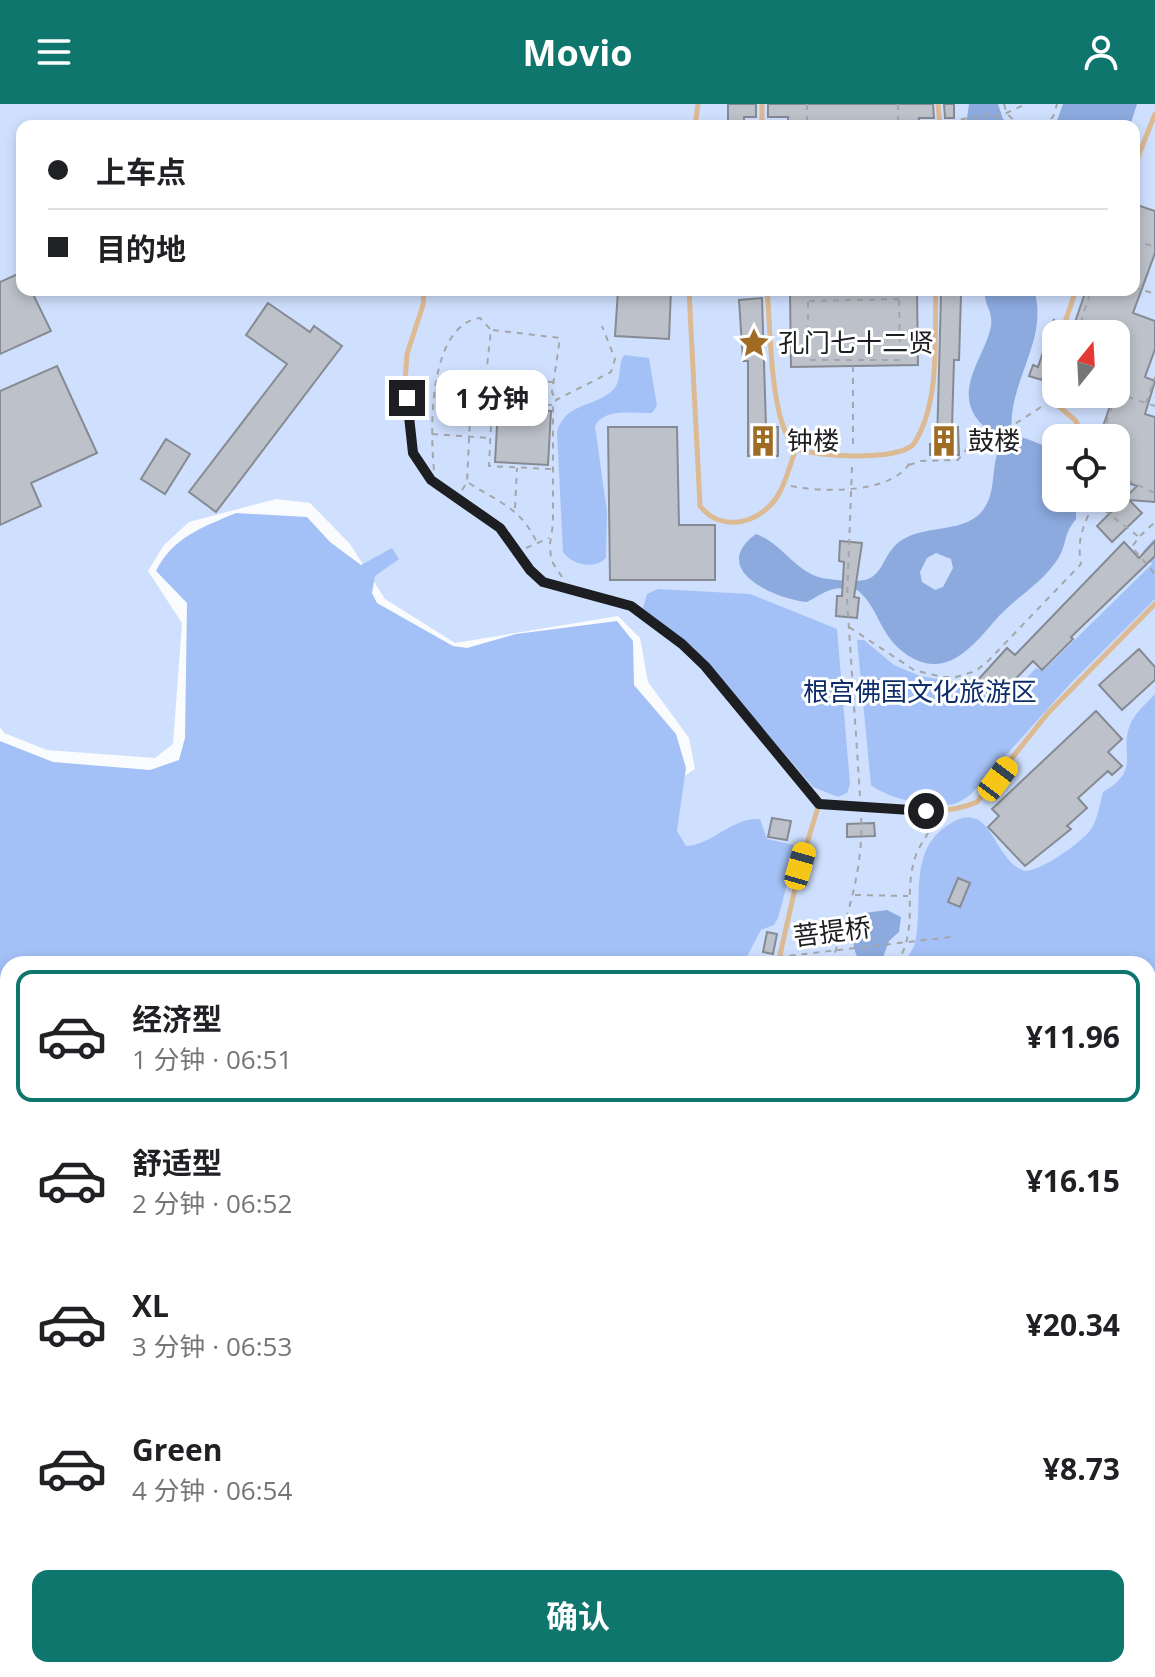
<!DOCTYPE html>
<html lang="zh">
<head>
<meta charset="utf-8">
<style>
  :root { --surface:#fff; --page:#f6f6f6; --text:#202124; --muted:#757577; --line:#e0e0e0; --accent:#0f766e }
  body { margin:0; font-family:"Open Sans","Noto Sans SC",sans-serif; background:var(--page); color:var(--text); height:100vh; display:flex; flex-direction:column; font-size:30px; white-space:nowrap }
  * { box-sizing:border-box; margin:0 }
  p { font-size:26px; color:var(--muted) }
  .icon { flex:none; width:44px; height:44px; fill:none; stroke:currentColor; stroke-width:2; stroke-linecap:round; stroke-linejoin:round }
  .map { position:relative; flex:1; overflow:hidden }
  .drawer { position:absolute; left:0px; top:852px; width:1156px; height:722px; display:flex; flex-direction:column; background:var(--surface); border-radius:24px 24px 0 0; box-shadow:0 4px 12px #0003 }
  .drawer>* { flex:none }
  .banner { position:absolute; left:16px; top:16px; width:1124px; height:176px; border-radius:16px; box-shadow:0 4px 12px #0003; display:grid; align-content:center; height:176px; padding:0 32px; background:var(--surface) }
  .needle { width:52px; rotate:18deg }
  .fabs { position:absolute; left:1042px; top:216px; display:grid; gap:16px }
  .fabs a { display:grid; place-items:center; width:88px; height:88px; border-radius:16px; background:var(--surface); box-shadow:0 4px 12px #0003; font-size:40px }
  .end { position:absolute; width:36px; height:36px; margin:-18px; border:10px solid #1c1e21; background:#fff; box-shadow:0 0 0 4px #fff }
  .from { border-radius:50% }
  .bubble { position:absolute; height:56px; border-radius:16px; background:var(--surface); box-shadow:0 4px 12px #0003; font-size:26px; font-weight:700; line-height:56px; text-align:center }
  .car { position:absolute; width:24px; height:48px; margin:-24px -12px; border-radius:10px; box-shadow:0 0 6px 2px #0007; background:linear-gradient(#f5c518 24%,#345 0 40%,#f5c518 0 76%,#345 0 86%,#f5c518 0) }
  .banner b { display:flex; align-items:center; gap:28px; height:76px; font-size:30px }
  .banner b+b { border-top:2px solid var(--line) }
  .banner i { width:20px; height:20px; background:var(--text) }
  ul { padding:14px 0 0; list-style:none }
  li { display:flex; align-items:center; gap:24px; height:132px; margin:0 16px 12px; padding:0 16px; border:4px solid transparent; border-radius:16px }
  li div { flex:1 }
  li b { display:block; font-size:30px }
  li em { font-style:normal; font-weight:700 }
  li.on { border-color:var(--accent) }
  li>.icon { width:72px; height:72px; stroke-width:1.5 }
  .action { display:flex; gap:16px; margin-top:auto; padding:16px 32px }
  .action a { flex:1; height:92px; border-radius:16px; background:var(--accent); color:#fff; font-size:32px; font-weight:700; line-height:92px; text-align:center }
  header { display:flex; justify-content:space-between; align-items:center; height:104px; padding:0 32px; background:var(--accent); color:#fff; font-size:36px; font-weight:700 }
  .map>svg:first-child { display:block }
</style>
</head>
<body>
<header><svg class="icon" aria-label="menu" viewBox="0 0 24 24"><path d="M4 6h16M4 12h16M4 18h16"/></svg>Movio<svg class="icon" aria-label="person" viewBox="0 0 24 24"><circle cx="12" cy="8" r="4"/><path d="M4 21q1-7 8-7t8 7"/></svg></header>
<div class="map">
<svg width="1155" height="1573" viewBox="0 0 1155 1573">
  <rect width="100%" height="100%" fill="#fafbfd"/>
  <path fill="#cfe0fe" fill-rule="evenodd" d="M0,0H1155V1573H937L935,1566H1148V860H592L657,690L695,665L689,634L648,578L640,534L618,512L455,539L385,495L350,440L310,399L276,395L189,418L164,441L148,467L182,519L173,640L155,654L47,646L4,629L0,623ZM22,22H1134V186H22ZM1056,230H1116V290H1056ZM1056,334H1116V394H1056Z"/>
  <path fill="#a3c1f6" d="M624,251L649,254L657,302L652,309C633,310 605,303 595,322L607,408L606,454C594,466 572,461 563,448L557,328C565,299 592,304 612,287C623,277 617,262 624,251Z
    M236,409L307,413L330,438L361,461L392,444L399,455L375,472L372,489L377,499L453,542L467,544L516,530L617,517L633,537L634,581L676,630L686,664L677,727L686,742C714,740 732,713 760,715L767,735L794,741L796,747L778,814L774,821L761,826L743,860H8V1566H352L354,1573H0V637L53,658L150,666L179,656L185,634L187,499L156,467C173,433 203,423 236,409Z
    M1155,434V495L1070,580L970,691C965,694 959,699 953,700C933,705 887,694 871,681L857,536H864L894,561L920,572L972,581L1000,603L1036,564L1043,567L1152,460L1143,447Z
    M658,485L750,490L837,525L850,680L847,689L838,693L813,683L694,544L647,508L643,504L647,490Z
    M1155,590V1248L1148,1250V860H903C907,853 913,846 915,839C924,802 908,750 944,724C991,688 991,753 1022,766C1035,772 1080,739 1089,728C1097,719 1100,700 1103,688C1145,664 1115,646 1133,615C1138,606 1148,598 1155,590Z
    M514,1566H926L928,1573H518Z"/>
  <path fill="#8caade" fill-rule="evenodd" d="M969,0H998L1003,15L1014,22H966Z
    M1063,0H1137L1130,22H1055Z
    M990,186H1034C1050,236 1006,280 1012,330C1059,346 1056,343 1056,394H1072L1076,399V415C1063,431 1067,439 1059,453C1044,478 1019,491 999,512C978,535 952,574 914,555C878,536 881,504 857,486C831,481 828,487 807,498C776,495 707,466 756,430C781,439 797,469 822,474C834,476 853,478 865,476C881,472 883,455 893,444C917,416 966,434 985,403C997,385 990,359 1002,338C993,328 981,322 975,312C956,282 986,250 991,222C993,209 986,203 985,192ZM936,449L951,455L953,464L943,483L935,486L922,478L920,468L927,454Z
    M887,806L901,813L899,828L889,837L882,856L874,860L861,859C849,841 852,827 864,809Z"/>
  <path fill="#bcc1ca" stroke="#868b93" stroke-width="2" d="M728,0H756V13H744V22H728Z
    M768,0H933L934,14H919V22H788V13H768Z
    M944,0H954V14H945Z
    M1134,100L1155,107V149L1133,209L1155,217V245L1145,273L1155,277L1145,310L1155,313V398L1129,396L1142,409L1112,438L1097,422L1137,382L1116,375V334H1099L1111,299L1089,292L1116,290V230H1071L1086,186H1134Z
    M22,168V186H31L51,227L0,250V178Z
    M618,186H671L669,235L615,232Z
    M795,186L917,187L918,261L791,263L790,188Z
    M941,191H961L959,256H954L952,323H958L959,351H930V340H937Z
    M762,194L766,323H778V352H748V257H743L739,196Z
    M268,199L310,228L314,222L342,242L216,408L189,388L287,260L246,231Z
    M1054,215L1056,240L1051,244L1042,276L1029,272L1033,261L1038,263Z
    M57,262L97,349L31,379L41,402L0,421V287Z
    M498,304L551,307L548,361L495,358Z
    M608,323H677L679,421H715V476H610Z
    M166,335L190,350L165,390L141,375Z
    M840,437L862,439L854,493L859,494L857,514L836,512L837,492H842L844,458L839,457Z
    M1155,437V452L1071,533L1073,535L1042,566L1033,557L995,596L976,578L1007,544L1015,551L1124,438L1139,454Z
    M1139,545L1155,563V576L1122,606L1099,581Z
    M1096,607L1122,635L1108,648L1122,662L1112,671L1108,667L1078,694L1087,704L1067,722L1071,725L1025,762L988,723L999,712L992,705Z
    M772,714L791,717L787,736L768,733Z
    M874,719L875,732L847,733V720Z
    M958,774L970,779L960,803L948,798Z
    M767,828L777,830L773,850L763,848Z"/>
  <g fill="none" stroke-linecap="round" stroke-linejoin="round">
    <path stroke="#a5a6a9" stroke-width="2" stroke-dasharray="6 6" stroke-linecap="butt" d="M807,0V22
      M898,0V22
      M1004,0L1007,10L1020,22
      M807,17H898
      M949,18L973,13L980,15L988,10L998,13L1026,0
      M1041,22L1053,13L1057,0
      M1134,136L1155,143
      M1134,183L1155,190
      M808,186V256H900L899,186
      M809,197L899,195
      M493,226L560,234L552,288L555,295
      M1077,230L1091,186
      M440,272L553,278
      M1116,289L1155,302
      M1098,290L1114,295L1102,334
      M1146,299L1155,273
      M432,330L489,334
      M853,340V256
      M909,361L921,357L958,356L968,343L987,338L1041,303
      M852,363L847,495L860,692
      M551,365L489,362L492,299L552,301
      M434,366C430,327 428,221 480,214L491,226L486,272
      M1116,371L1155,389
      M469,379C500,399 521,404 537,439
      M791,382C823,389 899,390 912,354
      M462,386L467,378L472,272
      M1095,399L1139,433L1132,443L1155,470
      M515,404L517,364
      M1140,432L1155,418
      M526,444L549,434
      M562,473L551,456L550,440L553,420V301L556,296L611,268L615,255L602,222
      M849,523L914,566L942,573H956L976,567L989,556L1081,460C1076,430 1086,420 1095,394
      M855,791L908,792
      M831,860C848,811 864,763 861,710
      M896,860C920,826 902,789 916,751C920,740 929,730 933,718
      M1148,1322L1155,1321
      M1148,1336L1155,1354"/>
    <path stroke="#dcba94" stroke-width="5" d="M938,0L940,22
      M695,22L698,0
      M762,22V0
      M1134,63L1155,10
      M361,186H363
      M424,186L423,201L407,250L405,277L413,349L419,362L431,376L500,424L530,466L543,478L631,502L682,540L705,562L819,700
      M689,186L700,402C721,429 759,420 777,393C786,379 790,360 796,345
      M767,186C771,224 769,318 796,345C820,353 893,357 913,341C941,299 934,235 936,186
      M1061,230L1076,186
      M1056,245L1044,290L1075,316L1085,334
      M819,700C869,696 931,719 977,698L1048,609L1155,500
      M778,860L800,762L819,700
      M1148,1259L1155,1257"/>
    <path stroke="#a5a6a9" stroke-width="2" stroke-dasharray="6 6" stroke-linecap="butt" d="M718,860L951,833"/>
  </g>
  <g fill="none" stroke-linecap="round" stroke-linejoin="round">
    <path stroke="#1c1e21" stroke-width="10" d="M407,294L413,349L431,376L500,424L530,466L543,478L631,502L682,540L705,562L819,700L926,707"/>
  </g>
  <defs>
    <symbol id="sight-bare" viewBox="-9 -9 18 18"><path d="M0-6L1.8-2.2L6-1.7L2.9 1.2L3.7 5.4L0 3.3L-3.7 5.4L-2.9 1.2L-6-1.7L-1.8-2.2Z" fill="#a06c24" stroke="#fff" stroke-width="2.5" paint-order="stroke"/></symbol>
    <symbol id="building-bare" viewBox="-9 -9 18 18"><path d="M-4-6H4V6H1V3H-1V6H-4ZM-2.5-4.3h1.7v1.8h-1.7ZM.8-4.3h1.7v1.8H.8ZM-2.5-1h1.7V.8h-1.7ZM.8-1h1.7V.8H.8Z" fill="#a06c24" stroke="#fff" stroke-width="2.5" paint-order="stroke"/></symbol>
  </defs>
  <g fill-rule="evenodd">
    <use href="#sight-bare" x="732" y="217" width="44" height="44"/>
    <use href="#building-bare" x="741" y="315" width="44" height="44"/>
    <use href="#building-bare" x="922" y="315" width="44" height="44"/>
  </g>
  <g text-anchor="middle" stroke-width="6" stroke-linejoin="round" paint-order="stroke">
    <g font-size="26" fill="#1c1e21" stroke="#fff" text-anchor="start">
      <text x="778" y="248">孔门七十二贤</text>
      <text x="787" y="346">钟楼</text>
      <text x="968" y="346">鼓楼</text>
    </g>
    <g font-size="26" fill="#0d2d69" stroke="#fff">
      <text x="920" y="597">根宫佛国文化旅游区</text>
    </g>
    <g font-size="26" fill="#1c1e21" stroke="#fff">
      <text transform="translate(832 828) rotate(-7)" y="9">菩提桥</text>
    </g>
  </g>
</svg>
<div class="fabs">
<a><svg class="needle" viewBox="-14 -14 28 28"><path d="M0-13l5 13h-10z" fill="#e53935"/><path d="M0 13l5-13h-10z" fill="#757577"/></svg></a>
<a><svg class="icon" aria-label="locate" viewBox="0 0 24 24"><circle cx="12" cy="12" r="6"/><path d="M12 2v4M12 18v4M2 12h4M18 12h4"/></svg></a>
</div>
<i class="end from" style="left:926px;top:707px"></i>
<i class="end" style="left:407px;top:294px"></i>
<div class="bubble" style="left:436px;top:266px;width:112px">1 分钟</div>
<i class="car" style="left:998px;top:675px;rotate:37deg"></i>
<i class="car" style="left:800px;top:762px;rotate:16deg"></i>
<div class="banner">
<b><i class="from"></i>上车点</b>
<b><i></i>目的地</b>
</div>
<section class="drawer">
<ul>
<li class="on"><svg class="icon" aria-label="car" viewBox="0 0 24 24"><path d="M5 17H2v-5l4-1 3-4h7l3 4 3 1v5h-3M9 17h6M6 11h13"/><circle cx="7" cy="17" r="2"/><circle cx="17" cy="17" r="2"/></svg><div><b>经济型</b><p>1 分钟 · 06:51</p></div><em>¥11.96</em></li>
<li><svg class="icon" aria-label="car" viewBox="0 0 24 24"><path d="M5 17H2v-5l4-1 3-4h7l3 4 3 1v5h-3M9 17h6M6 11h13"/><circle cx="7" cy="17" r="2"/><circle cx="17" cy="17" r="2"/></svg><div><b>舒适型</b><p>2 分钟 · 06:52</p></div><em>¥16.15</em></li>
<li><svg class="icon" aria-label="car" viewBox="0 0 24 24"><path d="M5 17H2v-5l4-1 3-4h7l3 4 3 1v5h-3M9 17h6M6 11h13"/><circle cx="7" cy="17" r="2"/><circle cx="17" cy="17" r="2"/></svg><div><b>XL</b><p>3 分钟 · 06:53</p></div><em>¥20.34</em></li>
<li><svg class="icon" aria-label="car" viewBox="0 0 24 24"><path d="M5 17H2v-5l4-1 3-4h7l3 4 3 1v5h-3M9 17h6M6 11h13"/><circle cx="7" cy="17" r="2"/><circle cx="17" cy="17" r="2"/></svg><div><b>Green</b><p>4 分钟 · 06:54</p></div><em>¥8.73</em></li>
</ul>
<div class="action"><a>确认</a></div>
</section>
</div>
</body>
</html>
